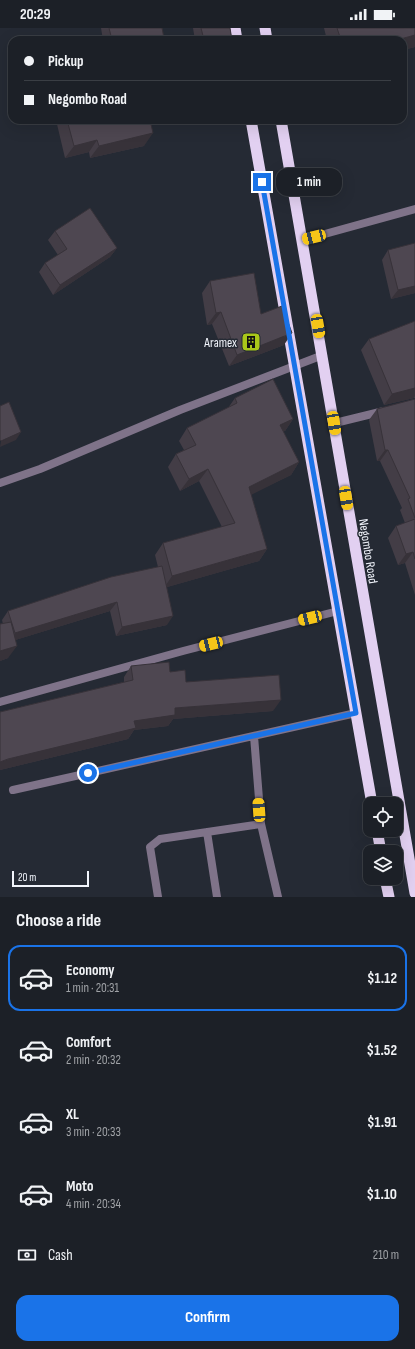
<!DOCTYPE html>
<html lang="en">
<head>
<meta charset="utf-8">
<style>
  :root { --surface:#1c2027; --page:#292d33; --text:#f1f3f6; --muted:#a0a3a7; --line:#3a3e44; --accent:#1a73e8 }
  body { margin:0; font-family:"Sofia Sans Condensed",sans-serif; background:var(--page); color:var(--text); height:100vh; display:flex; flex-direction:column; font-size:15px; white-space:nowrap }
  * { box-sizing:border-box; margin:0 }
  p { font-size:13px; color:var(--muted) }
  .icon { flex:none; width:22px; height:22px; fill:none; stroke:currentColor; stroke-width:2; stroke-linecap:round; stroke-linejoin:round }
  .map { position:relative; height:869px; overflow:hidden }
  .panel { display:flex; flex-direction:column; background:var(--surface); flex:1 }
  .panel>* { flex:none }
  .banner { position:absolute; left:8px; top:8px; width:399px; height:88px; border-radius:12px; box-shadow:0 4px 16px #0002,0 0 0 1px var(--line); display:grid; align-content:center; height:88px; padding:0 16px; background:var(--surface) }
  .buttons { position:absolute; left:363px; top:769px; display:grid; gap:8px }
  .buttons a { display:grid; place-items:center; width:40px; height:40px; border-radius:8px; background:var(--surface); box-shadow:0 4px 16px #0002,0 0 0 1px var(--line); font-size:20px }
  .scale { position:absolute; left:12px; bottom:10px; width:77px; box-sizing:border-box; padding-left:4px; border:2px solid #f2f5fc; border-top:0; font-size:11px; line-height:14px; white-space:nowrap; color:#f2f5fc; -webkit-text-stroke:3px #252a34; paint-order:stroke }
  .end { position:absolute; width:18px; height:18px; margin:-9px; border:5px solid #1a73e8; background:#fff; box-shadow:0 0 0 2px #fff }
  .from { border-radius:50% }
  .bubble { position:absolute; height:28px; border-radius:12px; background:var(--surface); box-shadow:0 4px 16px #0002,0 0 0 1px var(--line); font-size:13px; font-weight:700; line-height:28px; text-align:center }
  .car { position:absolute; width:12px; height:24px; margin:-12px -6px; border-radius:5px; box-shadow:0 0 3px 1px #0007; background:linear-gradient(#f5c518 24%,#345 0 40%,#f5c518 0 76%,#345 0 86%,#f5c518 0) }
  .banner b { display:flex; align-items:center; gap:14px; height:38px; font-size:15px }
  .banner b+b { border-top:1px solid var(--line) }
  .banner i { width:10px; height:10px; background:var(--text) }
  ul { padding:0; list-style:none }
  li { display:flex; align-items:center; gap:12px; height:66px; margin:0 8px 6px; padding:0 8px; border:2px solid transparent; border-radius:12px }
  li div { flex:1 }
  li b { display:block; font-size:15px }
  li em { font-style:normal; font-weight:700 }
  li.on { border-color:var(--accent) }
  li>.icon { width:36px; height:36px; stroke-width:1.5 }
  h2 { padding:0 16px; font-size:18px; line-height:48px }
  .pay { display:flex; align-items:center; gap:10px; height:44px; padding:0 16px; font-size:15px }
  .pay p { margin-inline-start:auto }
  .button { display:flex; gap:8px; margin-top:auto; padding:8px 16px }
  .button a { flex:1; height:46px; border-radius:12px; background:var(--accent); color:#fff; font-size:16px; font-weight:700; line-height:46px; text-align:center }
  .status { display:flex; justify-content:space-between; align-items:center; height:28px; padding:0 20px; background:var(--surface); direction:ltr }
  .status svg { height:11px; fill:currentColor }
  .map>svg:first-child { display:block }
</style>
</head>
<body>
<div class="status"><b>20:29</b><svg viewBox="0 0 49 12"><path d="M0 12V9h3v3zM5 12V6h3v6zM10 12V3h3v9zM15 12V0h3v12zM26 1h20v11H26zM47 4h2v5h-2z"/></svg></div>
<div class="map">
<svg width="415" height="869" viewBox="0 0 415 869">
  <rect width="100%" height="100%" fill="#252a34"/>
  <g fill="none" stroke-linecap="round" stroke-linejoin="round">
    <path stroke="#7f7389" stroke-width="8" d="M303,212L415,181
      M254,708L261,796L278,869
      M13,762L356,685
      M207,804L217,869
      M158,869L150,819L160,811L261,796"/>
    <path stroke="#7f7389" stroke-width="8" d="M335,395L384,383
      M0,455L40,441L180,382L323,327
      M0,674L183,623L338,583"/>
    <path stroke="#e2d0f1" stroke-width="11" d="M235,0L237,12
      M265,0L267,12
      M251,92L372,776
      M281,92C327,349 369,607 415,865
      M377,802L381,824
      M385,850L389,869"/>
  </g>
  <path fill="#433d46" d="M101,0H162V12H103Z
    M193,0H230L232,12H195Z
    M324,0H415V19L403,22V12H327Z
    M56,92H150L144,118L90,130L89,124L65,130Z
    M55,203L117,220L110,229L53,267L39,244L45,235L58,227L48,212Z
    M388,222L415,265L391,271L382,232Z
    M210,253L261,286L284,317L229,338L212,296L207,297L202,265Z
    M415,293V370H414L384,377L361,322L369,311Z
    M235,370L293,391L285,403H283L299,434L291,447L251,466L267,521L259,533L167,559V597L116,608L110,583L15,612L8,630L0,633V596H3L2,592L8,583L158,539L155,527L163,515L222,499L199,453L180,463L168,439L176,426L184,422L179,413L187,400L228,380Z
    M415,371V567L405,535L398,537L388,510L396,498L405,495L400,482L402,480L380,433H377L369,392L377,381Z
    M131,638L170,644L186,654L273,683L173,691L168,698L134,702L128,711L0,742V684L124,654V649Z"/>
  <path fill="#373239" d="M415,7V19L403,22V12H397Z
    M164,10L162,12H152Z
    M153,105L144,118L90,130L99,118Z
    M97,112L89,124L65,130L74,118Z
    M117,220L110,229L53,267L60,257Z
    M415,258V265L391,271L398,262Z
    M221,284L212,296L207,297L216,285Z
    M292,305L284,317L229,338L237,327Z
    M415,360V368L414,370L384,377L392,366Z
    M293,391L285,403L272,409L280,397Z
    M21,404L16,412L0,419L1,413Z
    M385,422H388L380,433H377Z
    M299,434L291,447L241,472L249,459Z
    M208,441L199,453L180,463L189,451Z
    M267,521L259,533L164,560L172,548Z
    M413,524L405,535L398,537L406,526Z
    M117,574L110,583L9,614L15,605Z
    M173,588L167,597L116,608L122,599Z
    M17,618L8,630L0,633V623Z
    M281,672L273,683L173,691L168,698L134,702L128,711L0,742V734L175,680Z"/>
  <path fill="#4e4751" stroke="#373239" d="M109,0H162L164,10L152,12H112Z
    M201,0H230L232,12H204Z
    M337,0H415V7L397,12H341Z
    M67,92H150L153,105L99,118L97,112L74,118Z
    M90,180L117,220L60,257L45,235L67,221L55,203Z
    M415,215V258L398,262L388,222Z
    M254,245L261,286L282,278L292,305L237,327L221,284L216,285L210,253Z
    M415,293V360L392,366L369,311Z
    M273,351L293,391L280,397L299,434L249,459L267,521L172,548L163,515L235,495L208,441L189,451L176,426L196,417L187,400L237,375L235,370Z
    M415,371V490L408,471L410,470L388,422H385L377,381Z
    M9,374L21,404L1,413L0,412V378Z
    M415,491V531L413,524L406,526L396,498Z
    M162,538L173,588L122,599L117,574L15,605L8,583L111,549Z
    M11,594L17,618L0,623V596Z
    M169,634L170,644L185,642L186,654L279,647L281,672L175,680V687L134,693L136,700L8,731L0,734V684L133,652L131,638Z"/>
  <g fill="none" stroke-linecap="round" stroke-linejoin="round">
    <path stroke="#1a73e8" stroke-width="5" d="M88,745L356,685L262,154"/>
  </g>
  <defs>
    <symbol id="building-square" viewBox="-11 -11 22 22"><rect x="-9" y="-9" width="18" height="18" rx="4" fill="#a9c719" stroke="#252a34"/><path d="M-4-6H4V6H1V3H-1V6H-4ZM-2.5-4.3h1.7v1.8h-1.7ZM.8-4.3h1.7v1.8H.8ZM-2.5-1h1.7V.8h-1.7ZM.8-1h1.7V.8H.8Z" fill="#111"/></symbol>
  </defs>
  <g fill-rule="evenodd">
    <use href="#building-square" x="240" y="303" width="22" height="22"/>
  </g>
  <g text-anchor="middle" stroke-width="3" stroke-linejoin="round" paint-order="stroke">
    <g font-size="13" fill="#f2f5fc" stroke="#252a34" text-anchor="end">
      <text x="237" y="319">Aramex</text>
    </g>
    <g font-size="13" fill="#f2f5fc" stroke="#252a34">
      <text transform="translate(369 523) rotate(81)" y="5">Negombo Road</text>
    </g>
  </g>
</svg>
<div class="buttons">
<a><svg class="icon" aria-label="locate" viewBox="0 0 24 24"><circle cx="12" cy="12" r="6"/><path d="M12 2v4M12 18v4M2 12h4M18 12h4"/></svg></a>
<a><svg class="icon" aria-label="layers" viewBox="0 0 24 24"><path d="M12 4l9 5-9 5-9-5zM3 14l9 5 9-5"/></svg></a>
</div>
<div class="scale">20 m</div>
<i class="end from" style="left:88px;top:745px"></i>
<i class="end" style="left:262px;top:154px"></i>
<div class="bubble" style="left:276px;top:140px;width:66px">1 min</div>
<i class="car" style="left:314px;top:209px;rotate:256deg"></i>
<i class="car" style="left:318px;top:298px;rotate:170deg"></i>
<i class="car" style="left:334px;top:395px;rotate:171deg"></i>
<i class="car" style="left:346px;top:470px;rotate:171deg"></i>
<i class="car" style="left:310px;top:590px;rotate:256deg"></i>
<i class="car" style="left:211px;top:616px;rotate:256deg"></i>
<i class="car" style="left:259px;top:782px;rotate:356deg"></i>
<div class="banner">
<b><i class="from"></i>Pickup</b>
<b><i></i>Negombo Road</b>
</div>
</div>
<section class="panel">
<h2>Choose a ride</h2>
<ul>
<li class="on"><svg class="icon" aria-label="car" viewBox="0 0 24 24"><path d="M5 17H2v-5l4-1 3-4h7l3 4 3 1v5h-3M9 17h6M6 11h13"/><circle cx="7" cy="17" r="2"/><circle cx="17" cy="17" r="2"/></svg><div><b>Economy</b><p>1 min · 20:31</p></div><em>$1.12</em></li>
<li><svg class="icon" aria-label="car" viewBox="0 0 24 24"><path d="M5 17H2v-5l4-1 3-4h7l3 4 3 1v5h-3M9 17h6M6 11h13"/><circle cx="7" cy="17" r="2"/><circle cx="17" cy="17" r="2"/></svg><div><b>Comfort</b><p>2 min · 20:32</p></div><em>$1.52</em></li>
<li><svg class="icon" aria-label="car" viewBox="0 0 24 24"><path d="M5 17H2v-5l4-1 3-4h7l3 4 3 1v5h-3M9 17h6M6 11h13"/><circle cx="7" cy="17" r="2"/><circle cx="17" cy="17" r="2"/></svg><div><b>XL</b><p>3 min · 20:33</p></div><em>$1.91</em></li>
<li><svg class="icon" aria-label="car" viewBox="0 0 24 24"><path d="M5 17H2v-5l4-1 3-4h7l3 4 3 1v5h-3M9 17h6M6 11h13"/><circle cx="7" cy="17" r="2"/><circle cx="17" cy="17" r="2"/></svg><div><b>Moto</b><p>4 min · 20:34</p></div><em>$1.10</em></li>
</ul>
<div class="pay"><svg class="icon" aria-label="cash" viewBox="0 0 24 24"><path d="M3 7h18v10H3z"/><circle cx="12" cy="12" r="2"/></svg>Cash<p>210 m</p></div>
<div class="button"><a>Confirm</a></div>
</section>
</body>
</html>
